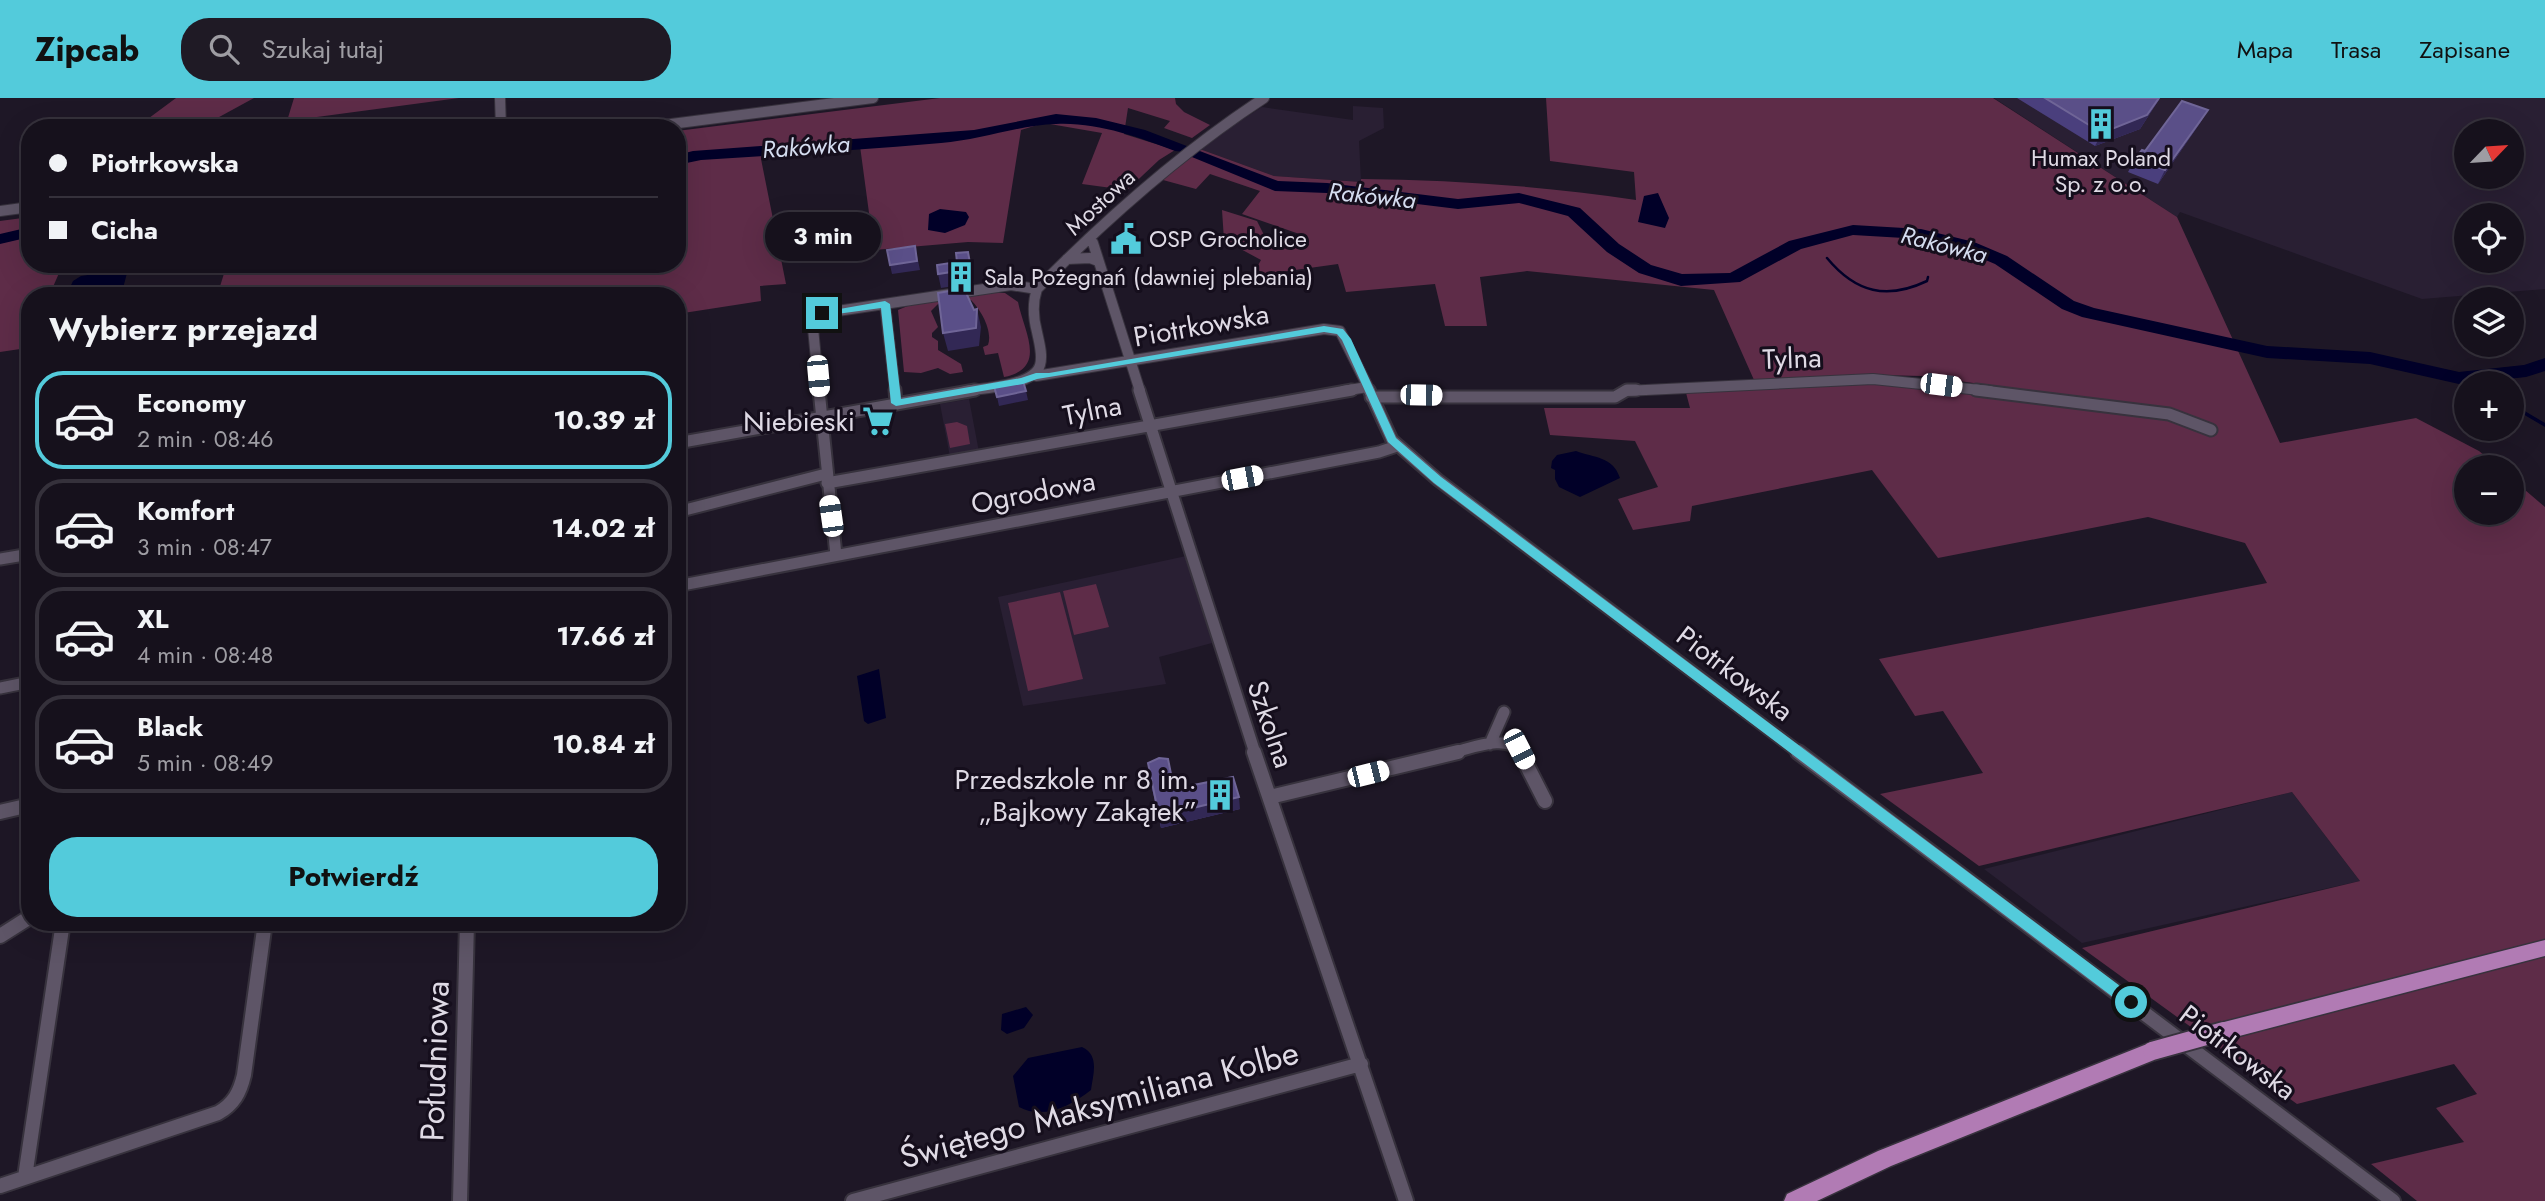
<!DOCTYPE html>
<html lang="pl">
<head>
<meta charset="utf-8">
<style>
  :root { --surface:#16111c; --page:#1f1a25; --text:#f1f3f6; --muted:#9e9da3; --line:#35313b; --accent:#53cbdb }
  body { margin:0; font-family:Jost,sans-serif; background:var(--page); color:var(--text); height:100vh; display:flex; flex-direction:column; font-size:26px; white-space:nowrap }
  * { box-sizing:border-box; margin:0 }
  p { font-size:23px; color:var(--muted) }
  .icon { flex:none; width:38px; height:38px; fill:none; stroke:currentColor; stroke-width:2; stroke-linecap:round; stroke-linejoin:round }
  .map { position:relative; flex:1; overflow:hidden }
  .sheet { position:absolute; left:21px; top:189px; width:665px; height:644px; display:flex; flex-direction:column; background:var(--surface); border-radius:28px; box-shadow:0 7px 28px #0002,0 0 0 2px var(--line) }
  .sheet>* { flex:none }
  .banner { position:absolute; left:21px; top:21px; width:665px; height:154px; border-radius:28px; box-shadow:0 7px 28px #0002,0 0 0 2px var(--line); display:grid; align-content:center; height:154px; padding:0 28px; background:var(--surface) }
  .needle { width:46px; rotate:65deg }
  .fabs { position:absolute; left:2454px; top:21px; display:grid; gap:14px }
  .fabs a { display:grid; place-items:center; width:70px; height:70px; border-radius:50%; background:var(--surface); box-shadow:0 7px 28px #0002,0 0 0 2px var(--line); font-size:35px }
  .end { position:absolute; width:32px; height:32px; margin:-16px; border:9px solid #53cbdb; background:#111; box-shadow:0 0 0 4px #111 }
  .from { border-radius:50% }
  .bubble { position:absolute; height:49px; border-radius:24px; background:var(--surface); box-shadow:0 7px 28px #0002,0 0 0 2px var(--line); font-size:23px; font-weight:700; line-height:49px; text-align:center }
  .car { position:absolute; width:21px; height:42px; margin:-21px -10px; border-radius:9px; box-shadow:0 0 5px 2px #0007; background:linear-gradient(#fff 24%,#345 0 40%,#fff 0 76%,#345 0 86%,#fff 0) }
  .banner b { display:flex; align-items:center; gap:24px; height:66px; font-size:26px }
  .banner b+b { border-top:2px solid var(--line) }
  .banner i { width:18px; height:18px; background:var(--text) }
  ul { padding:0; list-style:none }
  li { display:flex; align-items:center; gap:21px; height:98px; margin:0 14px 10px; padding:0 14px; border:4px solid var(--line); border-radius:28px }
  li div { flex:1 }
  li b { display:block; font-size:26px }
  li em { font-style:normal; font-weight:700 }
  li.on { border-color:var(--accent) }
  li>.icon { width:63px; height:63px; stroke-width:1.5 }
  h2 { padding:0 28px; font-size:32px; line-height:84px }
  .action { display:flex; gap:14px; margin-top:auto; padding:14px 28px }
  .action a { flex:1; height:80px; border-radius:28px; background:var(--accent); color:#111; font-size:28px; font-weight:700; line-height:80px; text-align:center }
  header { display:flex; align-items:center; gap:42px; box-sizing:border-box; height:98px; padding:0 35px; background:var(--accent); color:#111 }
  header strong { font-size:33px }
  nav { display:flex; gap:38px; margin-inline-start:auto; font-size:24px }
  .search { width:490px; height:63px; background:var(--page); display:flex; align-items:center; gap:18px; box-sizing:border-box; padding:0 24px; border-radius:28px; color:var(--muted); font-size:26px }
  .map>svg:first-child { display:block }
</style>
</head>
<body>
<header>
<strong>Zipcab</strong>
<div class="search"><svg class="icon" aria-label="search" viewBox="0 0 24 24"><circle cx="10" cy="10" r="6"/><path d="M15 15l6 6"/></svg>Szukaj tutaj</div>
<nav><a>Mapa</a><a>Trasa</a><a>Zapisane</a></nav>
</header>
<div class="map">
<svg width="2545" height="1103" viewBox="0 0 2545 1103">
  <rect width="100%" height="100%" fill="#1e1726"/>
  <path fill="#291f33" fill-rule="evenodd" d="M1994,0H2545V191L2422,201L2180,114L2177,119ZM2466,33H2511V79H2466ZM2466,117H2511V163H2466Z
    M1353,8L1383,10L1384,30L1359,43L1361,84L1274,78L1197,50L1262,9L1353,22Z
    M969,301L979,354L950,359L940,306Z
    M1186,458L1212,545L1159,559L1166,586L1023,608L998,499Z
    M2292,694L2360,783L2082,845L1984,771Z"/>
  <path fill="#5e2c48" d="M176,0H254L199,30H146L145,23Z
    M294,0H459L287,23Z
    M940,0H1175L1176,6L1184,14L1210,27L1192,40L1164,30L1170,23L1128,10L1124,36L1175,52L1159,62L1125,94L1119,91L1082,86L1102,35L1044,25L1021,32L1003,145L968,144L874,152L860,48L792,53L791,58L761,61L786,186L760,188L761,203L677,216V198H217L227,166H677V33Z
    M1546,0H1993L2177,119L2280,345L2416,320L2479,353L2498,369H2466V415H2511V380L2545,409V1103H2417L2371,1066L2464,1044L2436,1010L2477,996L2454,966L2297,1006L2082,850L2360,783L2292,694L1979,768L1880,696L1983,675L1943,613L1915,618L1879,561L2267,485L2245,445L2148,419L1938,460L1872,372L1692,408L1690,423L1633,432L1618,401L1658,389L1635,343L1550,337L1544,310H1690L1685,291L1891,285L2167,318L2204,333L2180,313L1922,278L1877,277L1754,282L1714,192L1527,173L1480,179L1487,228H1445L1435,186L1346,194L1338,166L1252,178L1261,162L1224,142L1222,112L1257,123L1267,143L1284,148L1305,138L1242,116L1260,93L1210,76L1196,91L1163,82L1197,50L1274,78L1361,84V81C1453,82 1545,88 1636,102L1634,74L1550,63Z
    M30,119V166H63L49,198H30V243L27,250L0,254V123Z
    M992,195H1005L1018,204C1024,234 1048,270 1004,279L998,255L985,257L983,249L988,247C993,233 981,212 971,202H965L966,198Z
    M942,202L931,213L938,229L932,235V239L938,243V252L961,266L963,274L950,276L938,270L921,275L904,274L898,212L917,204Z
    M957,324L967,328L970,346L950,350L945,326Z
    M1096,486L1109,529L1074,537L1063,493Z
    M1060,494L1083,581L1028,593L1008,505Z"/>
  <path fill="#010028" d="M1658,95L1669,120L1665,130L1638,124L1644,98Z
    M940,111L966,114L969,119L965,127L945,135L928,132L929,116Z
    M124,172L127,175L121,198H66L73,183L81,178Z
    M1576,353C1594,360 1613,358 1620,380L1580,399L1559,389L1555,381V372L1551,370L1552,363L1557,357Z
    M879,571L886,620L868,626L864,623L857,578Z
    M1026,909L1033,917L1024,930L1007,936L1001,932L1002,916Z
    M1082,949C1100,957 1093,977 1091,992C1071,1008 1043,1022 1019,1009L1013,978L1028,960Z"/>
  <g fill="none" stroke-linecap="round" stroke-linejoin="round">
    <path stroke="#010028" stroke-width="2.5" d="M1827,160C1856,195 1887,202 1927,183L1928,179
      M2465,280L2475,285"/>
    <path stroke="#010028" stroke-width="3.5" d="M2511,307L2545,327"/>
    <path fill="#010028" fill-rule="evenodd" d="M1056,16L1096,20L1145,32L1278,83L1327,85L1458,101L1519,95L1580,110L1619,146L1651,167L1682,176L1730,175L1789,143L1853,127L1921,131L1974,144L2007,158L2074,203L2094,210L2267,248L2370,254L2459,274L2524,267L2545,260V273L2526,279L2459,286L2370,266L2267,260L2082,219L2062,211L1995,166L1962,152L1921,141L1853,137L1801,151L1740,184L1681,188L1639,175L1607,154L1568,118L1519,105L1458,111L1327,95L1275,93L1187,57L1185,54L1175,53C1138,39 1097,24 1056,26C1019,27 980,42 941,45C861,52 781,57 701,62L677,67V57L693,53L974,32Z
      M30,129V139L0,146V136Z"/>
    <defs>
      <path id="minor-far2" d="M500,0L501,30
        M640,30L873,0
        M0,113L30,109
        M1088,141L1093,145L1140,293
        M1067,161L1090,160L1098,163
        M885,206L895,293
        M1036,278L1324,231L1340,233L1370,293
        M819,293L813,230L817,221L824,215L1011,187L1037,191
        M965,293C984,290 1034,288 1040,267C1043,257 1039,244 1037,234C1033,219 1032,206 1037,191C1107,120 1180,55 1264,0
        M1343,293L1367,289
        M1625,293L1873,281L1990,293"/>
      <path id="minor-far1" d="M819,292L836,457
        M895,292L896,305
        M1139,292L1255,655
        M1369,292L1392,342L1438,382L1800,655
        M1976,292L2169,316L2211,332
        M1371,299H1615L1627,292H1636
        M677,345L975,292
        M827,385L1352,292
        M677,414L826,376
        M0,461L30,456
        M677,488L1379,354L1397,348
        M0,590L30,584
        M1490,646L1504,614
        M1451,655C1470,651 1508,634 1521,655"/>
      <path id="minor" d="M1254,654L1406,1103
        M1520,654L1545,703
        M1798,654L2393,1103
        M1270,699L1458,654
        M0,714L30,707
        M0,838L30,819
        M25,1079L63,824
        M0,1088L218,1015C234,1006 240,994 244,977L265,824
        M460,1103L467,824
        M853,1103L1361,966"/>
      <path id="major" d="M2545,842V858L2224,942L2217,939L2214,933L2217,927L2224,924Z
        M2152,944L2159,946L2162,953L2159,960L1891,1068L1817,1103H1784L1787,1096L1878,1053Z"/>
    </defs>
    <use href="#minor-far2" stroke="#37323d" stroke-width="12"/>
    <use href="#minor-far1" stroke="#37323d" stroke-width="15"/>
    <use href="#minor" stroke="#37323d" stroke-width="18"/>
    <use href="#major" stroke="#37323d" stroke-width="3"/>
    <use href="#minor-far2" stroke="#5e5567" stroke-width="10"/>
    <use href="#minor-far1" stroke="#5e5567" stroke-width="11"/>
    <use href="#minor" stroke="#5e5567" stroke-width="14"/>
    <use href="#major" fill="#b17bb4" fill-rule="evenodd"/>
    <defs>
      <path id="major-bridge" d="M2152,953L2224,933"/>
    </defs>
    <use href="#major-bridge" stroke="#37323d" stroke-width="22" stroke-linecap="butt"/>
    <use href="#major-bridge" stroke="#b17bb4" stroke-width="18"/>
  </g>
  <path fill="#4a3f7d" d="M2017,0H2160L2140,31L2095,48Z
    M2208,12L2200,25L2158,86L2128,74L2135,61Z
    M1148,665L1174,691L1240,711L1161,730L1149,677Z"/>
  <path fill="#322855" d="M2160,0L2140,31L2095,48L2102,35Z
    M2208,12L2200,25L2158,86L2165,72Z
    M915,148L920,172L892,176L890,167Z
    M971,171L974,185L941,190L938,176Z
    M977,211L981,229L979,248L948,253L943,235Z
    M1026,293L1028,302L999,308L997,299Z
    M1239,699L1240,711L1161,730L1159,718Z"/>
  <path fill="#5a4f88" stroke="#6f6597" stroke-width="2" d="M2045,0H2159L2147,17L2102,35Z
    M2182,3L2208,12L2165,72L2135,61L2142,52L2145,53Z
    M915,148L917,163L890,167L887,152Z
    M968,154L971,171L938,176L937,167L957,164L956,155Z
    M966,190L967,197L974,212L977,211L976,230L943,235L938,195Z
    M1023,283L1026,293L997,299L994,288Z
    M1159,660L1168,661L1174,691L1233,679L1239,699L1159,718L1148,665Z"/>
  <path fill="#53cbdb" d="M885,203L890,206L901,301L1021,280L1036,275H1049L1324,228L1343,231L1351,241L1396,340L1441,379L2136,900V909H2126L1434,385L1388,344L1342,242L1337,236L1324,234L1037,281L1023,286L896,308L891,305L881,210L822,218L817,215Z"/>
  <defs>
    <symbol id="building-bare" viewBox="-9 -9 18 18"><path d="M-4-6H4V6H1V3H-1V6H-4ZM-2.5-4.3h1.7v1.8h-1.7ZM.8-4.3h1.7v1.8H.8ZM-2.5-1h1.7V.8h-1.7ZM.8-1h1.7V.8H.8Z" fill="#53cbdb" stroke="#150e1c" stroke-width="2.5" paint-order="stroke"/></symbol>
    <symbol id="civic-bare" viewBox="-9 -9 18 18"><path d="M-.6-6.5H3V-4.5H.6V-3L4-1V1h2V6H-6V1h2V-1L-.6-3ZM-1.2 2.5V6h2.4V2.5Z" fill="#53cbdb" stroke="#150e1c" stroke-width="2.5" paint-order="stroke"/></symbol>
    <symbol id="supermarket-bare" viewBox="-9 -9 18 18"><path d="M-6-5.5h2.5l.6 2H6L4.5 2H-2.5L-4.4-4H-6ZM-1.5 3.2a1.3 1.3 0 1 0 .1 0ZM3 3.2a1.3 1.3 0 1 0 .1 0Z" fill="#53cbdb" stroke="#150e1c" stroke-width="2.5" paint-order="stroke"/></symbol>
  </defs>
  <g fill-rule="evenodd">
    <use href="#building-bare" x="2079" y="4" width="44" height="44"/>
    <use href="#civic-bare" x="1104" y="119" width="44" height="44"/>
    <use href="#building-bare" x="939" y="157" width="44" height="44"/>
    <use href="#supermarket-bare" x="856" y="301" width="44" height="44"/>
    <use href="#building-bare" x="1198" y="675" width="44" height="44"/>
  </g>
  <g text-anchor="middle" stroke-width="6" stroke-linejoin="round" paint-order="stroke">
    <g font-size="23" fill="#dfdae5" stroke="#150e1c" text-anchor="start">
      <text x="2101" y="68" text-anchor="middle">Humax Poland<tspan x="2101" dy="26">Sp. z o.o.</tspan></text>
      <text x="1149" y="149">OSP Grocholice</text>
      <text x="984" y="187">Sala Pożegnań (dawniej plebania)</text>
    </g>
    <g font-size="23" fill="#dfdae5" stroke="#150e1c">
      <text transform="translate(1100 104) rotate(-43)" y="8">Mostowa</text>
    </g>
    <g font-size="24" font-style="italic" fill="#d4dcef" stroke="#150e1c">
      <text transform="translate(806 49) rotate(-4)" y="8">Rakówka</text>
      <text transform="translate(1372 98) rotate(6)" y="8">Rakówka</text>
      <text transform="translate(1944 147) rotate(14)" y="8">Rakówka</text>
    </g>
    <g font-size="28" fill="#dfdae5" stroke="#150e1c">
      <text transform="translate(1201 227) rotate(-10)" y="10">Piotrkowska</text>
      <text transform="translate(1792 260) rotate(-2)" y="10">Tylna</text>
      <text transform="translate(1092 312) rotate(-11)" y="10">Tylna</text>
      <text transform="translate(1033 394) rotate(-11)" y="10">Ogrodowa</text>
      <text transform="translate(1735 575) rotate(37)" y="10">Piotrkowska</text>
      <text transform="translate(1271 626) rotate(71)" y="10">Szkolna</text>
      <text transform="translate(2238 954) rotate(37)" y="10">Piotrkowska</text>
    </g>
    <g font-size="28" fill="#dfdae5" stroke="#150e1c" text-anchor="end">
      <text x="855" y="333">Niebieski</text>
      <text x="1197" y="691">Przedszkole nr 8 im.<tspan x="1197" dy="32">„Bajkowy Zakątek”</tspan></text>
    </g>
    <g font-size="33" fill="#dfdae5" stroke="#150e1c">
      <text transform="translate(434 963) rotate(-88)" y="12">Południowa</text>
      <text transform="translate(1099 1006) rotate(-15)" y="12">Świętego Maksymiliana Kolbe</text>
    </g>
  </g>
</svg>
<div class="fabs">
<a><svg class="needle" viewBox="-14 -14 28 28"><path d="M0-13l5 13h-10z" fill="#e53935"/><path d="M0 13l5-13h-10z" fill="#9e9da3"/></svg></a>
<a><svg class="icon" aria-label="locate" viewBox="0 0 24 24"><circle cx="12" cy="12" r="6"/><path d="M12 2v4M12 18v4M2 12h4M18 12h4"/></svg></a>
<a><svg class="icon" aria-label="layers" viewBox="0 0 24 24"><path d="M12 4l9 5-9 5-9-5zM3 14l9 5 9-5"/></svg></a>
<a>+</a>
<a>−</a>
</div>
<i class="end from" style="left:2131px;top:904px"></i>
<i class="end" style="left:822px;top:215px"></i>
<div class="bubble" style="left:765px;top:114px;width:116px">3 min</div>
<i class="car" style="left:818px;top:278px;rotate:175deg"></i>
<i class="car" style="left:1941px;top:287px;rotate:97deg"></i>
<i class="car" style="left:1421px;top:297px;rotate:91deg"></i>
<i class="car" style="left:1242px;top:380px;rotate:79deg"></i>
<i class="car" style="left:831px;top:418px;rotate:352deg"></i>
<i class="car" style="left:1519px;top:651px;rotate:153deg"></i>
<i class="car" style="left:1368px;top:676px;rotate:76deg"></i>
<div class="banner">
<b><i class="from"></i>Piotrkowska</b>
<b><i></i>Cicha</b>
</div>
<section class="sheet">
<h2>Wybierz przejazd</h2>
<ul>
<li class="on"><svg class="icon" aria-label="car" viewBox="0 0 24 24"><path d="M5 17H2v-5l4-1 3-4h7l3 4 3 1v5h-3M9 17h6M6 11h13"/><circle cx="7" cy="17" r="2"/><circle cx="17" cy="17" r="2"/></svg><div><b>Economy</b><p>2 min · 08:46</p></div><em>10.39 zł</em></li>
<li><svg class="icon" aria-label="car" viewBox="0 0 24 24"><path d="M5 17H2v-5l4-1 3-4h7l3 4 3 1v5h-3M9 17h6M6 11h13"/><circle cx="7" cy="17" r="2"/><circle cx="17" cy="17" r="2"/></svg><div><b>Komfort</b><p>3 min · 08:47</p></div><em>14.02 zł</em></li>
<li><svg class="icon" aria-label="car" viewBox="0 0 24 24"><path d="M5 17H2v-5l4-1 3-4h7l3 4 3 1v5h-3M9 17h6M6 11h13"/><circle cx="7" cy="17" r="2"/><circle cx="17" cy="17" r="2"/></svg><div><b>XL</b><p>4 min · 08:48</p></div><em>17.66 zł</em></li>
<li><svg class="icon" aria-label="car" viewBox="0 0 24 24"><path d="M5 17H2v-5l4-1 3-4h7l3 4 3 1v5h-3M9 17h6M6 11h13"/><circle cx="7" cy="17" r="2"/><circle cx="17" cy="17" r="2"/></svg><div><b>Black</b><p>5 min · 08:49</p></div><em>10.84 zł</em></li>
</ul>
<div class="action"><a>Potwierdź</a></div>
</section>
</div>
</body>
</html>
